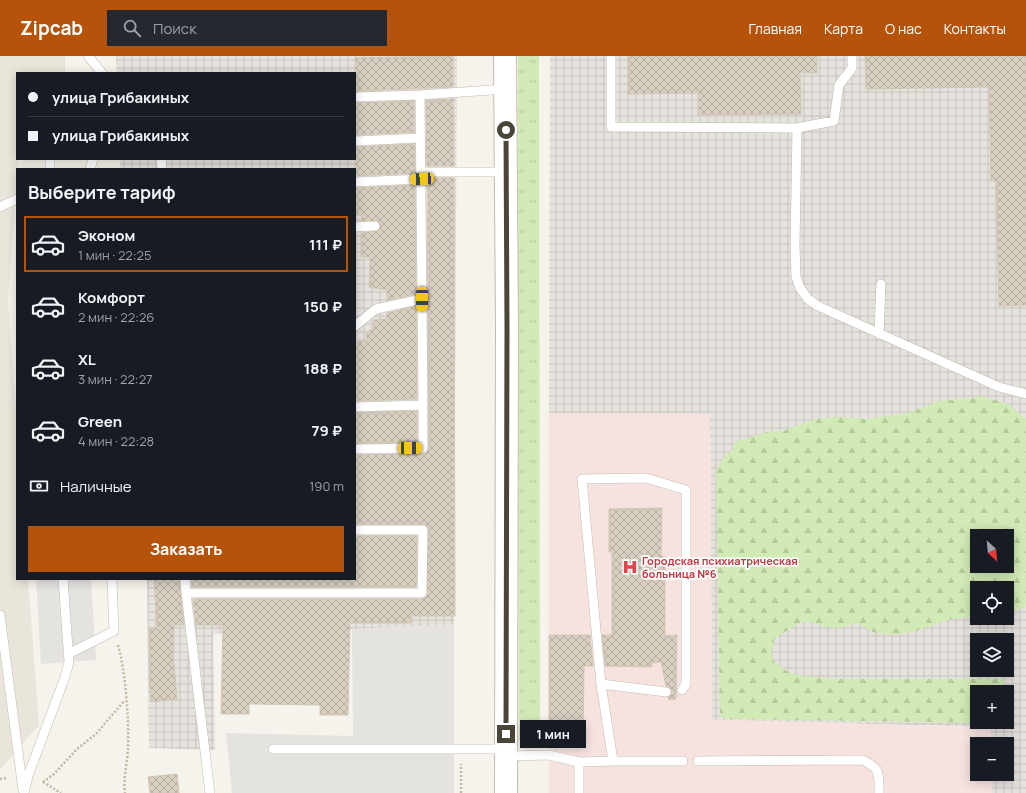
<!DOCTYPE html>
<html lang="ru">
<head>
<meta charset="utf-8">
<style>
  :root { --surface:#171b24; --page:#242831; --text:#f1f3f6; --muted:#9ea1a6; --line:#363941; --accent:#b45309 }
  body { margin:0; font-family:Manrope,sans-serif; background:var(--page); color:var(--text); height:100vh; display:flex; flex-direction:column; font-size:15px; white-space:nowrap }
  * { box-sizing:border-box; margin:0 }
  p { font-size:13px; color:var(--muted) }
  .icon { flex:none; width:22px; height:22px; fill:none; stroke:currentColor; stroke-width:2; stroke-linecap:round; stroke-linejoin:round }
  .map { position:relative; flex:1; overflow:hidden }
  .sheet { position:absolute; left:16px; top:112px; width:340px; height:412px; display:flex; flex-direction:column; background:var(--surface); border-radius:0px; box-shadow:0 2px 10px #0003 }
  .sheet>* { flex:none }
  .guide { position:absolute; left:16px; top:16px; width:340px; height:88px; border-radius:0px; box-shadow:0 2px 10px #0003; display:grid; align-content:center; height:88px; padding:0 12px; background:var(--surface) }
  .needle { width:26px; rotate:154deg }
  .tools { position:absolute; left:970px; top:473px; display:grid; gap:8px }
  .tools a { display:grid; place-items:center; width:44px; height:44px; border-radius:0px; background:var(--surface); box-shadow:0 2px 10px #0003; font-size:20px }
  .end { position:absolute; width:18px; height:18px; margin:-9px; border:5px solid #4b4439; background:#fff; box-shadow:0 0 0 2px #fff }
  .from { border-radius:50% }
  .bubble { position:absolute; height:28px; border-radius:0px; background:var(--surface); box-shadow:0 2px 10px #0003; font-size:13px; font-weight:700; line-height:28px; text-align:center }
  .car { position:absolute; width:12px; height:24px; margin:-12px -6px; border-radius:5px; box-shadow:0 0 3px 1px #0007; background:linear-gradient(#f5c518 24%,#345 0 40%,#f5c518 0 76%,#345 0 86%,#f5c518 0) }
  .guide b { display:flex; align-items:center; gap:14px; height:38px; font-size:15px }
  .guide b+b { border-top:1px solid var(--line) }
  .guide i { width:10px; height:10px; background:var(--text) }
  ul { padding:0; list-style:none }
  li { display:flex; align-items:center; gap:12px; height:56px; margin:0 8px 6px; padding:0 4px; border:2px solid transparent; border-radius:0px }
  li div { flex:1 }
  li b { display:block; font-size:15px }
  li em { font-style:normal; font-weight:700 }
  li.selected { border-color:var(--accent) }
  li>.icon { width:36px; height:36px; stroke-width:1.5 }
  h2 { padding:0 12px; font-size:18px; line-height:48px }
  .pay { display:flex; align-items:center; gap:10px; height:44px; padding:0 12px; font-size:15px }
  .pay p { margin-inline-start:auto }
  .button { display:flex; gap:8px; margin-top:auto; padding:8px 12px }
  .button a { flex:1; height:46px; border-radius:0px; background:var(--accent); color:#fff; font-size:16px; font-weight:700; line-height:46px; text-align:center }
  header { display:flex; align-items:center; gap:24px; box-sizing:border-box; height:56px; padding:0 20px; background:var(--accent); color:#fff }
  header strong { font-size:19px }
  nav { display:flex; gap:22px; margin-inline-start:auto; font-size:14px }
  .search { width:280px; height:36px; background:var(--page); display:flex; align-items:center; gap:10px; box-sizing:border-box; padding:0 14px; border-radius:0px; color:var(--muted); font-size:15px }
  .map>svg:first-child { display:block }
</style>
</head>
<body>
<header>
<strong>Zipcab</strong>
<div class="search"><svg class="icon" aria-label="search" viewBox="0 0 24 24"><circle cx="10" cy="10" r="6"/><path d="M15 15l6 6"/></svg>Поиск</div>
<nav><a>Главная</a><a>Карта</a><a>О нас</a><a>Контакты</a></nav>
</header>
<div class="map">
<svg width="1026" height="737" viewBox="0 0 1026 737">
  <defs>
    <pattern id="industrial-grid" width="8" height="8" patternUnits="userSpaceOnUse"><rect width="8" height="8" fill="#e6e2dd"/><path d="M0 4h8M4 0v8" fill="none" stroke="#c7c3be"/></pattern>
    <pattern id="grass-tufts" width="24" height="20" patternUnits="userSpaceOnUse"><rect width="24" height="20" fill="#d2eab5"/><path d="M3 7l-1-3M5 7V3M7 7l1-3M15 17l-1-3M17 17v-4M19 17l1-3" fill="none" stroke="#b6ca9c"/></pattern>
    <pattern id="forest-firs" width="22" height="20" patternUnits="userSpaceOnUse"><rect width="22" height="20" fill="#d2eab5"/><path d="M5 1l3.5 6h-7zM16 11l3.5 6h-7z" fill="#b6ca9c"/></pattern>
    <pattern id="building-cross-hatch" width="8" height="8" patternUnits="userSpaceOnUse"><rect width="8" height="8" fill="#d8cfc1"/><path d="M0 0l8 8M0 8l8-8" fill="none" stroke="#b1aa9e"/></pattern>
  </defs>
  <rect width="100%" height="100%" fill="#f6f3ec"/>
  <path fill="#eae5da" d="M0,0H65V17H17V103H19L8,245L17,367V523H28L39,669L0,714Z"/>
  <path fill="url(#industrial-grid)" fill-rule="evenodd" d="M116,0H457L454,569L213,578L215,694L149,692L147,523H355V113H120V103H355V17H117Z
    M550,0H1026V737H992V718H1007V688H991L990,671L712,664L710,358L549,357ZM977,480H1007V510H977ZM977,532H1007V562H977ZM977,584H1007V614H977ZM977,636H1007V666H977Z"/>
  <path fill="#f6e3e0" d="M549,357L710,358L712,664L991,671V688H977V718H992V737H549Z"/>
  <path fill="url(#grass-tufts)" d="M518,0H539L540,693L519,684Z"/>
  <path fill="url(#forest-firs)" fill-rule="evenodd" d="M981,340L1008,348L1026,363V551L1007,557V532H977V561L951,563L916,575L896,579L873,576L857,567L839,572L827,571L810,566H801L775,582L771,598L774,606L788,616L797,619L832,623H1005L1002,636H977V666L995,667L727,663L720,660L716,414L725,400L732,394L735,386L767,376L783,375L816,363L838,361L867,363L908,357L939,345L973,342ZM977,480H1007V510H977Z"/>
  <path fill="#e5e3e0" d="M36,523H91L96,604L41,608Z
    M454,569V737H232L226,677L353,680L352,573Z"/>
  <path fill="url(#building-cross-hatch)" stroke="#d3c7b4" d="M453,0V31L355,35V2Z
    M628,0H817V17L800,16L801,58L698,59V37L628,38Z
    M865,0H1026V249L999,250L996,125H991L989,31L866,33Z
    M453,43L454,110H427L426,45Z
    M414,45V76L355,79V47Z
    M414,88L415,117L355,120V91Z
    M428,122H454L455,560H411V567H350L348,659H320V649L249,648V658H221L223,569H196L193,543H422L427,540L428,471L423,468H355V399L423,398L426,397L429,392Z
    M415,129L416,238L387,244V234L369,231L370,201H361V177L378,175L381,169L377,165H361L362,159H355V132Z
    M416,250L417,343L355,345V286L367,285L366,276L373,273L374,264L387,263V257Z
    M417,355V386L355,387V357Z
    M662,452L661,500L665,501V580L677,579L676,643L669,644L668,641L671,639L672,634L669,631L666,630L661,606L652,607V611L605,610L602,579H612V496H609V453Z
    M355,480H417L416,531H192L191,523H355Z
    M154,523H179L184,569H174V595H173L177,643L151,646L149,620H150L149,572H157Z
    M549,579H590L593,610H584L583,689H549Z
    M177,718L179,737H150L148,721Z"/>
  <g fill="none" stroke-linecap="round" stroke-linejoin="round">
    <defs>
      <path id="service" d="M88,0L102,17
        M611,0V71L797,72L834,65L839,29L852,12V0
        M420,39L506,33
        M355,41L420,39L423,349V392L355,393
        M797,72L795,190L796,221L800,232L808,243L818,250L999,331L1026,338
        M355,85L421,82
        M50,103V113
        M161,103L162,113
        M90,113L93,103
        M421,116H506
        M355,126L422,123
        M0,151L17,143
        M355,171L375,170
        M355,270L376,253L422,243
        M879,278L881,228
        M355,351L423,349
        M185,523L186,537L210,737
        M186,537H422L423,474H355
        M0,559L23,734
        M68,598L114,575L112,523
        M601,628L666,636
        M273,693H506
        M506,700L549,699L579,706L613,705H683
        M613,705L601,628L582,423L646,422L686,434V628L682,634
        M698,705L863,704C881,713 879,718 879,737
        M579,706V737
        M24,737L28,720L65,621L69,606L63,523"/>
      <path id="tertiary" d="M505,0L507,272L506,737"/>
    </defs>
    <use href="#service" stroke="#c2bbae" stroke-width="10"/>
    <use href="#tertiary" stroke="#c2bbae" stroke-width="24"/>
    <path stroke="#c4b79f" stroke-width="2.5" stroke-dasharray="2 2" stroke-linecap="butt" d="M118,589C126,618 129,663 128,694C127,708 123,723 125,737
      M0,723L7,722
      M43,726L54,718L77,693L96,678L125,644
      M43,726L61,737
      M461,737V708"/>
    <use href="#service" stroke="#fff" stroke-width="9"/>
    <use href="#tertiary" stroke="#fff" stroke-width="22"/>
  </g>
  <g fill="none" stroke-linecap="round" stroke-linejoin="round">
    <path stroke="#4b4439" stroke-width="5" d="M506,74L507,272L506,678"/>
  </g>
  <defs>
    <symbol id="hospital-bare" viewBox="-9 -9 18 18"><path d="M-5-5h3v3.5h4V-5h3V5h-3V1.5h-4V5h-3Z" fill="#e0444e" stroke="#fff" stroke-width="2.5" paint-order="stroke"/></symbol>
  </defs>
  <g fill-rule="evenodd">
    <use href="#hospital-bare" x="619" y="500" width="22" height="22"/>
  </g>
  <g text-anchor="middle" stroke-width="3.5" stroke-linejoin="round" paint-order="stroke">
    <g font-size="11" font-weight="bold" fill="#be3a42" stroke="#fff" text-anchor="start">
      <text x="642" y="509">Городская психиатрическая<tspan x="642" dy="13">больница №6</tspan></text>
    </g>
  </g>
</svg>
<div class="tools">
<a><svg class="needle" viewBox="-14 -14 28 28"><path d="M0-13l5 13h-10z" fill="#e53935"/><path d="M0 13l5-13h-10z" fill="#9ea1a6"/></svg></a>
<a><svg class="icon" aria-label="locate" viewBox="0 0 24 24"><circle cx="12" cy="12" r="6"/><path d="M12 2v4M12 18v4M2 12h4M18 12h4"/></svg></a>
<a><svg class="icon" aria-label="layers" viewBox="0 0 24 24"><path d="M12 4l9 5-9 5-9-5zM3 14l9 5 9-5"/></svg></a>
<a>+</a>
<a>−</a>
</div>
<i class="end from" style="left:506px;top:74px"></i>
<i class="end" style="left:506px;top:678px"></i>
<div class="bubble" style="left:520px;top:664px;width:66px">1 мин</div>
<i class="car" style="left:422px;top:123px;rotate:267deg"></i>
<i class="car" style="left:422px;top:243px;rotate:180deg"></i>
<i class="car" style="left:410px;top:392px;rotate:89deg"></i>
<div class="guide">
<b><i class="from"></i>улица Грибакиных</b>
<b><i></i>улица Грибакиных</b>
</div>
<section class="sheet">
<h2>Выберите тариф</h2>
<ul>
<li class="selected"><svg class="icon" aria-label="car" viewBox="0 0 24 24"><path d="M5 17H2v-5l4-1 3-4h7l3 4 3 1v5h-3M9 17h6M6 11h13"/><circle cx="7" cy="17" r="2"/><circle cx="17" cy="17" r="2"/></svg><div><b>Эконом</b><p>1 мин · 22:25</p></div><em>111 ₽</em></li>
<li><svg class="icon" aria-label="car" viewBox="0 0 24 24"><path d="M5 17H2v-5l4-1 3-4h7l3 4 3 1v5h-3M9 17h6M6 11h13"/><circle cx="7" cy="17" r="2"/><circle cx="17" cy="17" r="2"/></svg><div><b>Комфорт</b><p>2 мин · 22:26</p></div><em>150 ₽</em></li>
<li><svg class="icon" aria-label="car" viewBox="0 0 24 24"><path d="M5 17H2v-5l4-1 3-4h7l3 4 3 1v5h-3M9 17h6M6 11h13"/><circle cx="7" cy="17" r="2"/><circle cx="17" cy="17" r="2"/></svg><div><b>XL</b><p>3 мин · 22:27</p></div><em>188 ₽</em></li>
<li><svg class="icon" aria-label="car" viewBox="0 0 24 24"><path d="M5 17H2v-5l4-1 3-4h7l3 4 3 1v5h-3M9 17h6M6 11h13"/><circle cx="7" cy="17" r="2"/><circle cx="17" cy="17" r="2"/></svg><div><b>Green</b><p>4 мин · 22:28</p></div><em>79 ₽</em></li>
</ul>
<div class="pay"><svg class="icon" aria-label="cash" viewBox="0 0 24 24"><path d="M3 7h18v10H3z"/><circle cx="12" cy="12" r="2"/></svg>Наличные<p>190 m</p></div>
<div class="button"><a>Заказать</a></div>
</section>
</div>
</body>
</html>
